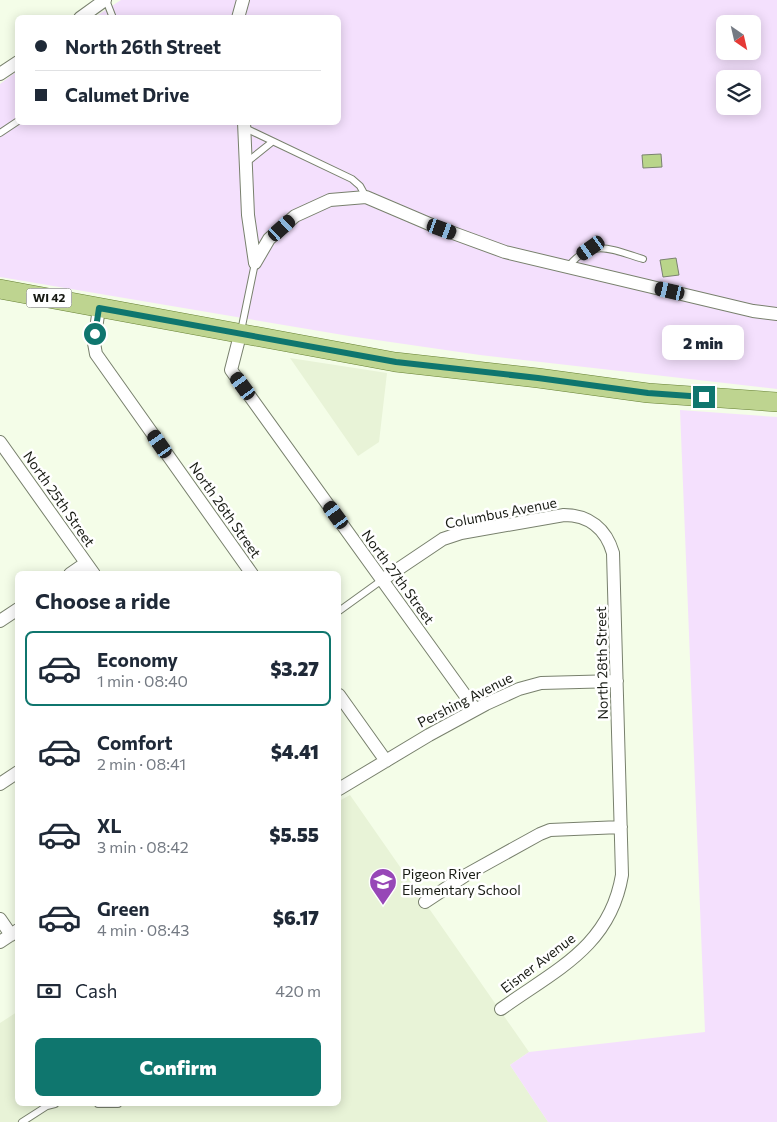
<!DOCTYPE html>
<html lang="en">
<head>
<meta charset="utf-8">
<style>
  :root { --surface:#fff; --page:#f6f6f7; --text:#1f2937; --muted:#747a83; --line:#e0e1e3; --accent:#0f766e }
  body { margin:0; font-family:Commissioner,sans-serif; background:var(--page); color:var(--text); height:100vh; display:flex; flex-direction:column; font-size:19px; white-space:nowrap }
  * { box-sizing:border-box; margin:0 }
  p { font-size:16px; color:var(--muted) }
  .icon { flex:none; width:28px; height:28px; fill:none; stroke:currentColor; stroke-width:2; stroke-linecap:round; stroke-linejoin:round }
  .map { position:relative; flex:1; overflow:hidden }
  .side { position:absolute; left:15px; top:571px; width:326px; height:535px; display:flex; flex-direction:column; background:var(--surface); border-radius:8px; box-shadow:0 2px 12px #0003 }
  .side>* { flex:none }
  .guide { position:absolute; left:15px; top:15px; width:326px; height:110px; border-radius:8px; box-shadow:0 2px 12px #0003; display:grid; align-content:center; height:110px; padding:0 20px; background:var(--surface) }
  .needle { width:32px; rotate:146deg }
  .controls { position:absolute; left:716px; top:15px; display:grid; gap:10px }
  .controls a { display:grid; place-items:center; width:45px; height:45px; border-radius:8px; background:var(--surface); box-shadow:0 2px 12px #0003; font-size:25px }
  .end { position:absolute; width:22px; height:22px; margin:-11px; border:6px solid #0f766e; background:#fff; box-shadow:0 0 0 2px #fff }
  .from { border-radius:50% }
  .bubble { position:absolute; height:35px; border-radius:8px; background:var(--surface); box-shadow:0 2px 12px #0003; font-size:16px; font-weight:800; line-height:35px; text-align:center }
  .car { position:absolute; width:15px; height:30px; margin:-15px -8px; border-radius:6px; box-shadow:0 0 4px 1px #0007; background:linear-gradient(#222 24%,#8ab4d8 0 40%,#222 0 76%,#8ab4d8 0 86%,#222 0) }
  .guide b { display:flex; align-items:center; gap:18px; height:48px; font-size:19px }
  .guide b+b { border-top:1px solid var(--line) }
  .guide i { width:12px; height:12px; background:var(--text) }
  ul { padding:0; list-style:none }
  li { display:flex; align-items:center; gap:15px; height:75px; margin:0 10px 8px; padding:0 10px; border:2px solid transparent; border-radius:8px }
  li div { flex:1 }
  li b { display:block; font-size:19px }
  li em { font-style:normal; font-weight:800 }
  li.current { border-color:var(--accent) }
  li>.icon { width:45px; height:45px; stroke-width:1.5 }
  h2 { padding:0 20px; font-size:22px; line-height:60px }
  .pay { display:flex; align-items:center; gap:12px; height:55px; padding:0 20px; font-size:19px }
  .pay p { margin-inline-start:auto }
  .action { display:flex; gap:10px; margin-top:auto; padding:10px 20px }
  .action a { flex:1; height:58px; border-radius:8px; background:var(--accent); color:#fff; font-size:20px; font-weight:800; line-height:58px; text-align:center }
  .map>svg:first-child { display:block }
</style>
</head>
<body>
<div class="map">
<svg width="777" height="1122" viewBox="0 0 777 1122">
  <rect width="100%" height="100%" fill="#f4fde8"/>
  <path fill="#e8f3d7" d="M290,358L387,373L379,442L358,456Z
    M350,795L529,1052L510,1065L548,1122H0V1023L17,1012L18,1104H339V801Z"/>
  <path fill="#f4e0fd" fill-rule="evenodd" d="M121,0H777V389L480,355L349,336L0,277V84L17,71L18,122H339V18L95,17ZM725,24H752V51H725ZM725,79H752V106H725Z
    M680,410L777,417V1122H548L510,1065L529,1052L705,1032Z"/>
  <path fill="#b9d58a" stroke="#7a826f" d="M661,154L662,167L643,168L642,155Z
    M676,258L679,275L663,277L660,260Z"/>
  <g fill="none" stroke-linecap="round" stroke-linejoin="round">
    <defs>
      <path id="lane" d="M106,0L113,18
        M245,128L352,179L360,186L366,197
        M0,133L18,121
        M247,162L272,142
        M568,267C591,237 613,250 643,259
        M241,331L255,263
        M339,611L382,580
        M98,1104H118
        M22,1122L47,1106L55,1104"/>
      <path id="street" d="M80,18L105,0
        M238,18L243,0
        M0,74L18,62
        M244,122L248,215L255,263
        M255,263L269,239L295,216L330,200L366,197L434,226L505,252L753,311L777,314
        M99,308L94,343L96,354L252,574
        M240,335L231,370L475,709
        M0,442L94,574
        M70,574L86,563
        M382,580L443,539L461,533L564,515C589,515 606,529 613,553L622,875C610,947 555,970 501,1009
        M0,621L18,609
        M339,695L386,761
        M0,784L18,772
        M339,789L429,735L486,704L519,689L541,683L617,681
        M425,902L466,875L540,834L550,830L621,827
        M0,919L11,935
        M0,942L18,930"/>
      <path id="primary" d="M0,289L395,362L538,378L648,393L777,402"/>
    </defs>
    <use href="#lane" stroke="#78806d" stroke-width="8"/>
    <use href="#street" stroke="#78806d" stroke-width="14"/>
    <use href="#primary" stroke="#678134" stroke-width="20"/>
    <use href="#lane" stroke="#fff" stroke-width="6"/>
    <use href="#street" stroke="#fff" stroke-width="12"/>
    <use href="#primary" stroke="#bed490" stroke-width="19"/>
  </g>
  <g fill="none" stroke-linecap="round" stroke-linejoin="round">
    <path stroke="#0f766e" stroke-width="6" d="M95,334L99,308L396,362L538,378L648,393L704,397"/>
  </g>
  <defs>
    <symbol id="school-pin" viewBox="-11 -11 22 30"><path d="M0 17L-7.5 6A9.5 9.5 0 1 1 7.5 6Z" fill="#9747b7" stroke="#fff"/><path d="M0-5L7-2L0 1L-7-2ZM-4 1L0 2.5L4 1V4Q0 6-4 4Z" fill="#fff"/></symbol>
  </defs>
  <g fill-rule="evenodd">
    <use href="#school-pin" x="367" y="866" width="32" height="43"/>
  </g>
  <g text-anchor="middle" stroke-width="5" stroke-linejoin="round" paint-order="stroke">
    <rect fill="#fff" stroke="#5d5f5a" stroke-width="1" x="26.5" y="288.5" width="45" height="19" rx="4"/>
    <g font-size="12" font-weight="bold" fill="#181b14">
      <text x="49" y="302">WI 42</text>
    </g>
    <g font-size="14" fill="#181b14" stroke="#fff">
      <text transform="translate(59 499) rotate(55)" y="5">North 25th Street</text>
      <text transform="translate(225 510) rotate(55)" y="5">North 26th Street</text>
      <text transform="translate(501 513) rotate(-11)" y="5">Columbus Avenue</text>
      <text transform="translate(398 577) rotate(54)" y="5">North 27th Street</text>
      <text transform="translate(602 663) rotate(-91)" y="5">North 28th Street</text>
      <text transform="translate(465 700) rotate(-27)" y="5">Pershing Avenue</text>
      <text transform="translate(538 963) rotate(-37)" y="5">Eisner Avenue</text>
    </g>
    <g font-size="14" fill="#181b14" stroke="#fff" text-anchor="start">
      <text x="402" y="879">Pigeon River<tspan x="402" dy="16">Elementary School</tspan></text>
    </g>
  </g>
</svg>
<div class="controls">
<a><svg class="needle" viewBox="-14 -14 28 28"><path d="M0-13l5 13h-10z" fill="#e53935"/><path d="M0 13l5-13h-10z" fill="#747a83"/></svg></a>
<a><svg class="icon" aria-label="layers" viewBox="0 0 24 24"><path d="M12 4l9 5-9 5-9-5zM3 14l9 5 9-5"/></svg></a>
</div>
<i class="end from" style="left:95px;top:334px"></i>
<i class="end" style="left:704px;top:397px"></i>
<div class="bubble" style="left:662px;top:325px;width:82px">2 min</div>
<i class="car" style="left:282px;top:228px;rotate:48deg"></i>
<i class="car" style="left:442px;top:229px;rotate:110deg"></i>
<i class="car" style="left:591px;top:248px;rotate:235deg"></i>
<i class="car" style="left:670px;top:291px;rotate:283deg"></i>
<i class="car" style="left:243px;top:386px;rotate:324deg"></i>
<i class="car" style="left:160px;top:444px;rotate:325deg"></i>
<i class="car" style="left:336px;top:515px;rotate:324deg"></i>
<div class="guide">
<b><i class="from"></i>North 26th Street</b>
<b><i></i>Calumet Drive</b>
</div>
<section class="side">
<h2>Choose a ride</h2>
<ul>
<li class="current"><svg class="icon" aria-label="car" viewBox="0 0 24 24"><path d="M5 17H2v-5l4-1 3-4h7l3 4 3 1v5h-3M9 17h6M6 11h13"/><circle cx="7" cy="17" r="2"/><circle cx="17" cy="17" r="2"/></svg><div><b>Economy</b><p>1 min · 08:40</p></div><em>$3.27</em></li>
<li><svg class="icon" aria-label="car" viewBox="0 0 24 24"><path d="M5 17H2v-5l4-1 3-4h7l3 4 3 1v5h-3M9 17h6M6 11h13"/><circle cx="7" cy="17" r="2"/><circle cx="17" cy="17" r="2"/></svg><div><b>Comfort</b><p>2 min · 08:41</p></div><em>$4.41</em></li>
<li><svg class="icon" aria-label="car" viewBox="0 0 24 24"><path d="M5 17H2v-5l4-1 3-4h7l3 4 3 1v5h-3M9 17h6M6 11h13"/><circle cx="7" cy="17" r="2"/><circle cx="17" cy="17" r="2"/></svg><div><b>XL</b><p>3 min · 08:42</p></div><em>$5.55</em></li>
<li><svg class="icon" aria-label="car" viewBox="0 0 24 24"><path d="M5 17H2v-5l4-1 3-4h7l3 4 3 1v5h-3M9 17h6M6 11h13"/><circle cx="7" cy="17" r="2"/><circle cx="17" cy="17" r="2"/></svg><div><b>Green</b><p>4 min · 08:43</p></div><em>$6.17</em></li>
</ul>
<div class="pay"><svg class="icon" aria-label="cash" viewBox="0 0 24 24"><path d="M3 7h18v10H3z"/><circle cx="12" cy="12" r="2"/></svg>Cash<p>420 m</p></div>
<div class="action"><a>Confirm</a></div>
</section>
</div>
</body>
</html>
